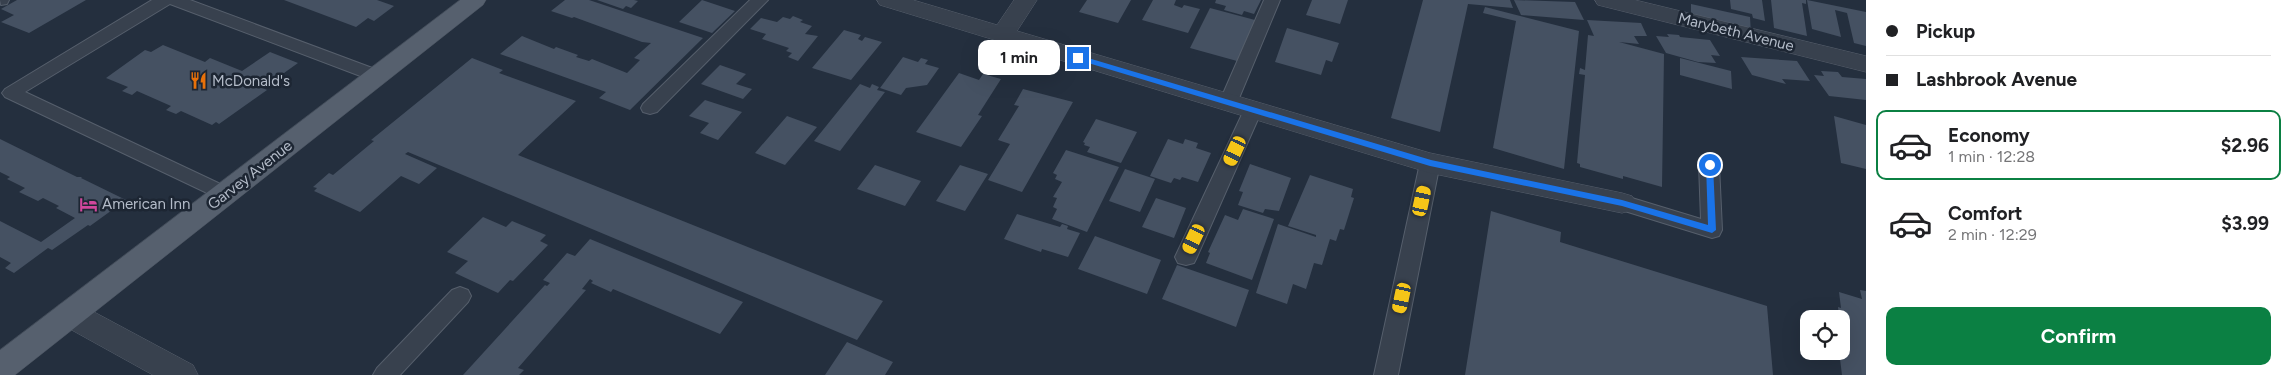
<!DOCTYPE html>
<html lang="en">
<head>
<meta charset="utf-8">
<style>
  :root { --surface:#fff; --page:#f2f2f2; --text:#202124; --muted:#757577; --line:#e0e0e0; --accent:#0b8043 }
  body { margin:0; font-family:Figtree,sans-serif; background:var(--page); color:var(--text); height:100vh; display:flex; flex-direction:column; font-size:19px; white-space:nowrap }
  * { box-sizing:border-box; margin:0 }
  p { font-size:16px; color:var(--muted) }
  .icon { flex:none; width:28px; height:28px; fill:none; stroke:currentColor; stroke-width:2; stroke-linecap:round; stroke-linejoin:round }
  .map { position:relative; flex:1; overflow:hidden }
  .sheet { display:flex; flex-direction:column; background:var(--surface); width:425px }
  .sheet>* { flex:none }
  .top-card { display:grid; align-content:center; height:110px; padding:0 20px; background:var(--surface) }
  .fabs { position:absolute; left:1800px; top:310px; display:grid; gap:10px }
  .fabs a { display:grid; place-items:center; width:50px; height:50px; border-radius:10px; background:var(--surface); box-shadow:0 5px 20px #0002; font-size:25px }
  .end { position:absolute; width:22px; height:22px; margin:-11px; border:6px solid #1a73e8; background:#fff; box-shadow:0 0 0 2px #fff }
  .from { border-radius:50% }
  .bubble { position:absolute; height:35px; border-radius:10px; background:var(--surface); box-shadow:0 5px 20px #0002; font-size:16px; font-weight:700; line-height:35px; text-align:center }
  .car { position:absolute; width:15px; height:30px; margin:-15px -8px; border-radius:6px; box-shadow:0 0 4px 1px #0007; background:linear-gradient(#f5c518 24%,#345 0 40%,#f5c518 0 76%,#345 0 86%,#f5c518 0) }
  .top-card b { display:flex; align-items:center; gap:18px; height:48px; font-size:19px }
  .top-card b+b { border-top:1px solid var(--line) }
  .top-card i { width:12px; height:12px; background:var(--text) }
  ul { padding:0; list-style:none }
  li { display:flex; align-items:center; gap:15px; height:70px; margin:0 10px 8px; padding:0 10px; border:2px solid transparent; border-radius:10px }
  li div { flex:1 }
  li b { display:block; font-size:19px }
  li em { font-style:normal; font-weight:700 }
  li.on { border-color:var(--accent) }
  li>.icon { width:45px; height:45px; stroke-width:1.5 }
  .cta { display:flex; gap:10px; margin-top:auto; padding:10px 20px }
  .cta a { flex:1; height:58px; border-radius:10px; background:var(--accent); color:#fff; font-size:20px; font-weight:700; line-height:58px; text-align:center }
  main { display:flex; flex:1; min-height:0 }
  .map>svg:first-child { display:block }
</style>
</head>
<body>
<main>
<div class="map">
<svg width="1866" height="375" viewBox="0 0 1866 375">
  <rect width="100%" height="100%" fill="#242f3e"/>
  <path fill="#455162" d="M17,0H86L29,33L1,22L14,15L1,9Z
    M284,0H377L394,6L374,21L368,18L356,27Z
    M565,0H589L703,38L630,110L599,98L606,92L500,54L522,36L554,49L556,47L578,55L576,57L589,61L592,59L627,73L640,60L634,58L651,43L642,42L574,17L572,18L551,11Z
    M597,0H634L638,1L631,8L626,6L623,9Z
    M702,0L735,11L712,33L679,22Z
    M1087,0H1131L1118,23L1079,12Z
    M1153,0H1176L1174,5L1182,8L1184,5L1200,9L1188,33L1142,20Z
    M1216,0H1261L1254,14L1244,11L1242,15L1224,10L1226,6L1215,3Z
    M1312,0H1348L1340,24L1306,15Z
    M1423,0H1510L1513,8L1468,4L1440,132L1391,118Z
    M1514,0L1575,2L1584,20L1521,15Z
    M1730,0H1762L1765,21L1753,18L1752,14L1731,9Z
    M1771,0H1806V4L1802,3L1807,36L1774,28Z
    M1807,0L1866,12V46L1854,43L1847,13L1835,10L1841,37L1812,29Z
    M1691,4L1750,17L1751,34L1691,20Z
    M1485,7L1579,31L1564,169L1493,148L1516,21L1483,13Z
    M1210,8L1255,20L1237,61L1190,48Z
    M793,16L803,20L800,22L812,26L805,34L818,36L798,61L788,57L792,53L786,51L789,48L762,39L766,34L750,29L761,18L777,22L783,17L790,19Z
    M1587,20L1641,23L1647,36H1634L1639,44L1619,42L1664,54L1662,187L1623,176V179L1580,167V164L1577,163L1585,75L1579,74L1580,68L1585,70L1588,35L1594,36Z
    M1287,28L1339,43L1332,62L1326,60L1321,75L1275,62Z
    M844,30L861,35L858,39L862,41L865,37L882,42L851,80L812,68Z
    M1667,34L1679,35L1680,37L1710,40L1720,56L1711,55L1716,63L1698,62L1666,53L1656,36L1669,37Z
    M163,45L205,62L210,58L242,71L270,52L298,63L263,88L267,90L219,124L216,122L212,125L181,111L176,114L166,110L171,106L137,91L132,95L122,91L128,87L106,78L145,50L151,52Z
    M903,57L918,62L921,58L928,60L925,64L939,68L927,85L906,88L901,95L880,88Z
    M1741,57L1797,61L1810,81L1782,79L1786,84L1752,75Z
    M472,58L503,70L499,73L576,101L518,155L883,301L857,340L408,152L405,154L437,168L419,184L401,176L360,212L314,191L317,188L313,187L329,173L333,175L374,141L371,140Z
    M1680,58L1731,71L1732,89L1680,75Z
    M720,65L746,74L736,84L752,89L743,99L701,84Z
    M1821,71L1838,72L1842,77L1866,79V100L1829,96L1814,75L1824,76Z
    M959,73L979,80L983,74L1001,79L978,115L982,116L961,147L916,132Z
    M860,84L870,88L872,84L879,87L877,90L885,92L840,151L814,141Z
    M1023,89L1073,102L1022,192L988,180L1010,144L998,140L1019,106L1014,105Z
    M705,100L742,112L718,140L700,133L709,123L689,116Z
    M787,116L817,127L785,165L755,153Z
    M1834,116L1866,125V169L1841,163Z
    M1096,119L1137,132L1121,163L1087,152L1090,147L1084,145L1085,143L1083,142Z
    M0,139L77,177H82L81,178L126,200L90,226L88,225L52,250L48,248L14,273L5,268L11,263L0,257V221L41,242L75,218L56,208L59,206L43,198L38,201L19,192L25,188L7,179L10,177L0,172Z
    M1168,139L1183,144L1185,139L1198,143L1196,148L1211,153L1198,182L1182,177L1180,180L1174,178L1171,183L1150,176Z
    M1066,150L1119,167L1087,232L1052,219L1057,209L1053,207L1057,198L1053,197L1062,182L1055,179L1057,175L1053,173Z
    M1250,164L1291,178L1279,211L1265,209L1263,213L1238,205L1243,192L1239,191Z
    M875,165L921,181L905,206L857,189Z
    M960,165L988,174L965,211L936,201Z
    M1125,169L1155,179L1140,212L1109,201Z
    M1310,175L1353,189L1351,197L1354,198L1344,230L1340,229L1336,241L1330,239L1322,265L1314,263L1306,289L1293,284L1287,304L1256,293L1278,224L1316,237V235L1288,226Z
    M1156,198L1186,208L1174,238L1142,227Z
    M1243,209L1274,219L1252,280L1206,263L1210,253L1208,252L1225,215L1238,220Z
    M1491,211L1561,232L1560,242L1767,306L1773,375H1465Z
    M1017,214L1060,227L1062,224L1068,226L1067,229L1080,233L1068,257L1042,249L1041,252L1004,239Z
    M483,217L506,227L512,221L546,235L540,241L548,245L513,281L510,280L498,293L455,273L468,261L447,252Z
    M1095,236L1161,260L1147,294L1078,269Z
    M590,239L743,302L720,334L613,289L611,292L591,283L593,281L590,279L582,289L586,290L518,368L524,370L519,375H463L545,285L547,286L550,283L543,280L567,253L575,256Z
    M1177,265L1249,290L1236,327L1162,299Z
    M1860,290L1866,291V375H1842L1839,351H1841V319H1834V316L1839,317L1838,307L1841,308L1839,292L1862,299Z
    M847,342L893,362L885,375H825Z"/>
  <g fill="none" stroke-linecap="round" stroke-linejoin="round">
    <defs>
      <path id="service" d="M0,0H9L7,4L1,5Z
        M152,0H190L383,72L386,76L383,80L377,82L371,80L170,4L25,92L231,189L234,194L231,199L224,201L5,97L2,93L5,89Z
        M750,0H768L657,112L650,114L643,112L641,108L643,104Z
        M1264,0H1280L1237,103L1235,107L1228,109L1221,107L1219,103Z
        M1253,104L1260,106L1262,110L1197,257L1194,263L1186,265L1178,263L1175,257L1244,110L1246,106Z
        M1430,156L1437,158L1440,163L1398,375H1374L1420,163L1423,158Z
        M1709,158L1716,160L1719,165L1722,230L1719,236L1712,238L1615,208L1612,203L1615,198L1622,195L1701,219L1699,165L1702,160Z
        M460,287L468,290L471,296L468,302L400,375H373L377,368L452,290Z"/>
      <path id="minor" d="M877,0H913L997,25L1014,0H1037L1017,31L1430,153L1622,193L1632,196L1636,203L1632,210L1622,213L1430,173L880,5Z
        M1595,0H1635L1866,56V72L1598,5Z
        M70,302L81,305L193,365L198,375H153L59,323L55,314L59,305Z"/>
      <path id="primary" d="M460,0H486L483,5L15,375H0V350Z"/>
    </defs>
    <use href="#service" stroke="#565f6c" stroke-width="2"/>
    <use href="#minor" stroke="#565f6c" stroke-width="1"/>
    <use href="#primary" stroke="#414a57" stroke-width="1"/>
    <use href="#service" fill="#38414e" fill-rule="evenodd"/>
    <use href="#minor" fill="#38414e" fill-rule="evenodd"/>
    <use href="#primary" fill="#56606e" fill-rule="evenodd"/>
  </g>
  <path fill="#1a73e8" d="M1078,55L1431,160L1622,200L1708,225L1706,165L1710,162L1713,165L1716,230L1712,233L1622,206L1430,166L1075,59V56Z"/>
  <defs>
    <symbol id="restaurant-bare" viewBox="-9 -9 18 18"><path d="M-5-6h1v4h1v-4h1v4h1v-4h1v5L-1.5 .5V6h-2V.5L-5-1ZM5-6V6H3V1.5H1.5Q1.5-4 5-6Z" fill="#e8710a" stroke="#1d2633" stroke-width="2.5" paint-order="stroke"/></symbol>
    <symbol id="hotel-bare" viewBox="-9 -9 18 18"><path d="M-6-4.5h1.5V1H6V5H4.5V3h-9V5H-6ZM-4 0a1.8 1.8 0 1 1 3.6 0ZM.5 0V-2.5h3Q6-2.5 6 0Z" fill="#d1479c" stroke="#1d2633" stroke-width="2.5" paint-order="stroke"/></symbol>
  </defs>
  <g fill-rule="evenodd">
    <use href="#restaurant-bare" x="186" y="68" width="25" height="25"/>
    <use href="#hotel-bare" x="76" y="192" width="25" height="25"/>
  </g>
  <g text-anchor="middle" stroke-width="5" stroke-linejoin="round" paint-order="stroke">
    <g font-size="15" fill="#b4bcc9" stroke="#1d2633">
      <text transform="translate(1736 32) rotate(14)" y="5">Marybeth Avenue</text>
      <text transform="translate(250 175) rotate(-38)" y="5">Garvey Avenue</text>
    </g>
    <g font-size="15" fill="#b4bcc9" stroke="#1d2633" text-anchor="start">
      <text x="212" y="86">McDonald's</text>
      <text x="102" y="209">American Inn</text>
    </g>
  </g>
</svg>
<div class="fabs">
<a><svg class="icon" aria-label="locate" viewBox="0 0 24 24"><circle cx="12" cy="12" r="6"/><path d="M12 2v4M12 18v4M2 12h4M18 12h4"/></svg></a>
</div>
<i class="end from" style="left:1710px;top:165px"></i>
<i class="end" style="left:1078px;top:58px"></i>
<div class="bubble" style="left:978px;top:40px;width:82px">1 min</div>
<i class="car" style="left:1235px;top:151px;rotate:205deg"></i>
<i class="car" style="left:1422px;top:201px;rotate:12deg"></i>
<i class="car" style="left:1194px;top:239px;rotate:205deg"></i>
<i class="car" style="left:1402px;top:298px;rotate:192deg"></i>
</div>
<section class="sheet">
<div class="top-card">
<b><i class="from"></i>Pickup</b>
<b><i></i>Lashbrook Avenue</b>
</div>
<ul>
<li class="on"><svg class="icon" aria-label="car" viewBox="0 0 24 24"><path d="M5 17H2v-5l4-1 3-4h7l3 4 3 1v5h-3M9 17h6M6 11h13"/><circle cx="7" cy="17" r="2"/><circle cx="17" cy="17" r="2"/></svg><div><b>Economy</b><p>1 min · 12:28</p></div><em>$2.96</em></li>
<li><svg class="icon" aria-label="car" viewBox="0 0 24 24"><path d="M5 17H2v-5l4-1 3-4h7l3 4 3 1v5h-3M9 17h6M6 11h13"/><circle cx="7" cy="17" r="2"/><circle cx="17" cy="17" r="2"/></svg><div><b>Comfort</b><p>2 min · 12:29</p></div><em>$3.99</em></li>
</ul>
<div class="cta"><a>Confirm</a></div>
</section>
</main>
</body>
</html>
